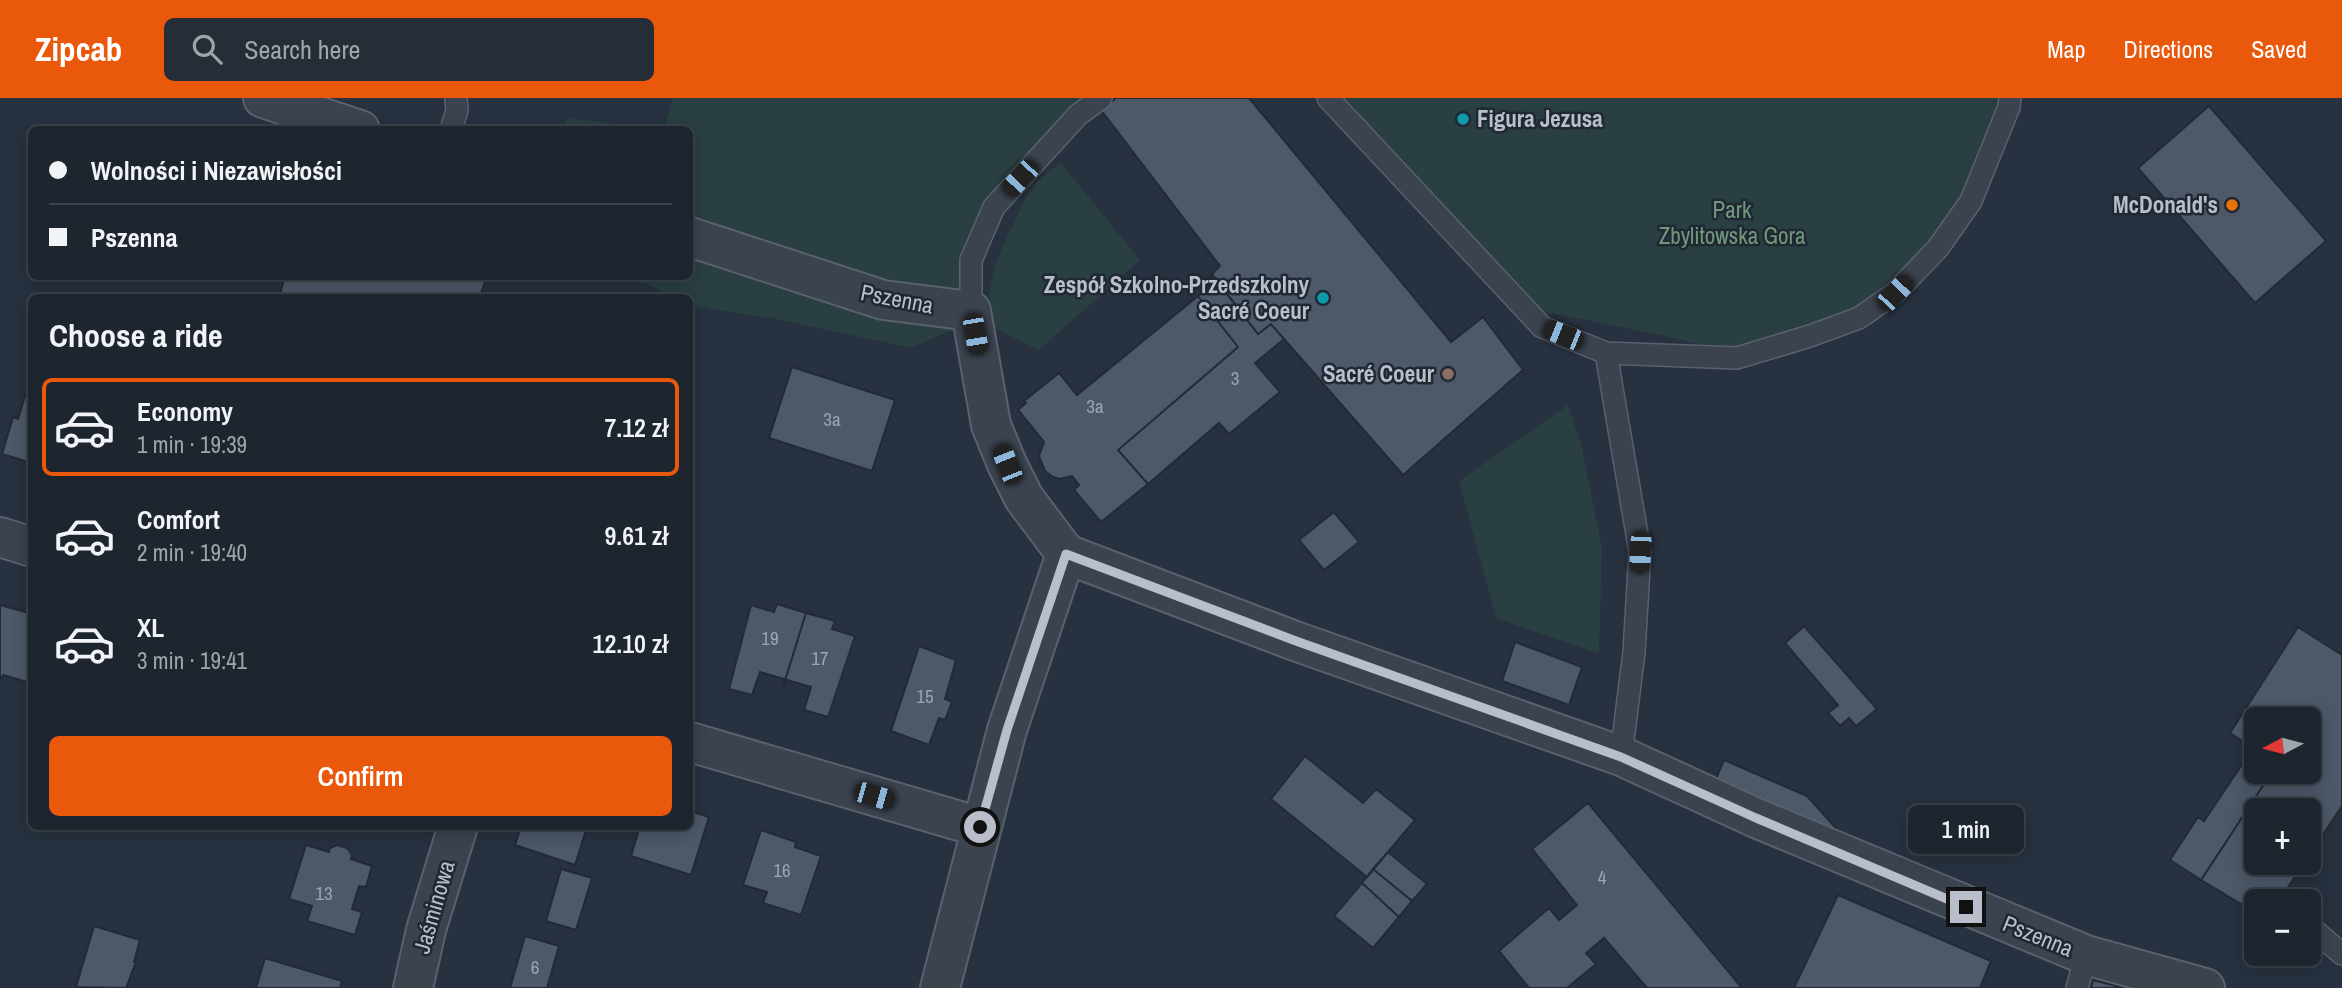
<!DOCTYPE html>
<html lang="en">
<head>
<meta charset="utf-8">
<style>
  :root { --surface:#1d252f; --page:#252d37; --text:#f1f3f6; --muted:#a0a5aa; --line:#3b424b; --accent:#ea580c }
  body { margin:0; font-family:"Archivo Narrow",sans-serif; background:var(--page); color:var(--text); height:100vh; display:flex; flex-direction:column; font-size:26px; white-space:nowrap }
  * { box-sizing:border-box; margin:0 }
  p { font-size:23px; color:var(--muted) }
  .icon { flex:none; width:38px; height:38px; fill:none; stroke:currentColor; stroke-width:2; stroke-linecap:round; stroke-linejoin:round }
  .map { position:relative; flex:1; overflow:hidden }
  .drawer { position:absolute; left:28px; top:196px; width:665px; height:536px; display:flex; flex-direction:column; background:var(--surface); border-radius:10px; box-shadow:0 4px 18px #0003,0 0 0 2px var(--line) }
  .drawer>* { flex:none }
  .banner { position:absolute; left:28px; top:28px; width:665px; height:154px; border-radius:10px; box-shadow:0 4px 18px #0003,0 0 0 2px var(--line); display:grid; align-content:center; height:154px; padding:0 21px; background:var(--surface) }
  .needle { width:46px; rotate:263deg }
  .controls { position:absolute; left:2244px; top:609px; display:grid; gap:14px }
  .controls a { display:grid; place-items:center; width:77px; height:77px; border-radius:10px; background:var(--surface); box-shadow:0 4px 18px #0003,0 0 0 2px var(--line); font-size:35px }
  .end { position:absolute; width:32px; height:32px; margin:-16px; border:9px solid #b8beca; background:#111; box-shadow:0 0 0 4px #111 }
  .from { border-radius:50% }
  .bubble { position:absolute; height:49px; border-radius:10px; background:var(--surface); box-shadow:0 4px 18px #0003,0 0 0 2px var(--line); font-size:23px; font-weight:600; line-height:49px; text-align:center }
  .car { position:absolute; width:21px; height:42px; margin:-21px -10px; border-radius:9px; box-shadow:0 0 5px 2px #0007; background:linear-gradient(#222 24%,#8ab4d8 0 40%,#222 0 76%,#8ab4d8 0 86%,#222 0) }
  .banner b { display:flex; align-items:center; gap:24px; height:66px; font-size:26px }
  .banner b+b { border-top:2px solid var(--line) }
  .banner i { width:18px; height:18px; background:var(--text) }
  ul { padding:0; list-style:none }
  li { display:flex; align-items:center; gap:21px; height:98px; margin:0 14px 10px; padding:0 7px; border:4px solid transparent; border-radius:10px }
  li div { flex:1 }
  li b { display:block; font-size:26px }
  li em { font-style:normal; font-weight:600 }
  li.on { border-color:var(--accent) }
  li>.icon { width:63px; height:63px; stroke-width:1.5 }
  h2 { padding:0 21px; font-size:32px; line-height:84px }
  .cta { display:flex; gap:14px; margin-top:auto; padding:14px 21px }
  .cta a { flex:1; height:80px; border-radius:10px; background:var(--accent); color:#fff; font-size:28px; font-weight:600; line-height:80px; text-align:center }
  header { display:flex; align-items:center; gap:42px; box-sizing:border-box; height:98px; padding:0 35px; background:var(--accent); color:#fff }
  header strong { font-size:33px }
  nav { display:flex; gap:38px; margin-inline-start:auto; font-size:24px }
  .search { width:490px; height:63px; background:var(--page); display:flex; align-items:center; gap:18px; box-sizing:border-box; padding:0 24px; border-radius:10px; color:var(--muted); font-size:26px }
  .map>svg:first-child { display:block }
</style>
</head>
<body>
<header>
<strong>Zipcab</strong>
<div class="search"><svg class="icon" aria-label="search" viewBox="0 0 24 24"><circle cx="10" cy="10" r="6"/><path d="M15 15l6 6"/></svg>Search here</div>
<nav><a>Map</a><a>Directions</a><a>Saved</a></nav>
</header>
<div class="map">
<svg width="2342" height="890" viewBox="0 0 2342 890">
  <rect width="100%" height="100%" fill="#27313f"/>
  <path fill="#2a3f41" d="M673,0H1083C1012,55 991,145 965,226L911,250L771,220L690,208V200L672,199L634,179L690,178V32H563L566,20L664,31Z
    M1346,0H2014L1986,89L1965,134L1926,172L1848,225L1732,254L1660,237L1546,214L1496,176L1454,130Z
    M1061,65L1140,162L1039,252L986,226C990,181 994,163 1015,123C1021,110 1027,96 1036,85C1042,77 1053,71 1061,65Z
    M1568,307L1582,350L1602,450L1599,556L1496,520L1459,383Z"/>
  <path fill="#4d5868" stroke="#222a36" stroke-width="2" d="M1116,0H1249L1451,244L1483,219L1523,272L1403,377L1271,226L1258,236L1212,176L1220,168L1101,12Z
    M2209,8L2326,143L2255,205L2138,70Z
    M285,178H487L481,195L484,196L483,200H279Z
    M1216,182L1258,236L1271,226L1284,241L1255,265L1280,294L1229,336L1219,325L1148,386L1118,352L1238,249L1198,198Z
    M1198,198L1238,249L1118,352L1148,386L1101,424L1074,392L1079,387L1072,378L1060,381L1053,379L1045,373L1039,358L1044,344L1018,312L1026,305L1024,303L1059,275L1077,297Z
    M792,269L895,302L872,373L769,340Z
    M30,282H32V365L2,356L13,319L18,321Z
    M1334,414L1359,444L1324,472L1299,442Z
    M777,506L806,515L783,589L784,581L760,574L752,597L729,591L751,507L774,514Z
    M0,507L32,516V568L27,584L3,577L0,584Z
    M806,515L835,523L832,531L855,538L828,619L804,612L811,589L787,582L783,589Z
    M1804,528L1877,611L1856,628L1849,620L1840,628L1828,615L1838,607L1785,545Z
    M2298,529L2342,557V708L2308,759V712H2256V765H2304L2279,803H2256V815L2201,782L2272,674H2308V621H2256V652L2230,635Z
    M1515,544L1582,569L1569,607L1502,583Z
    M919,548L956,562L945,601L952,604L945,622L939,620L929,647L891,633Z
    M2253,650L2256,652V674H2272L2201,782L2170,762L2198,719L2204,723Z
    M1305,658L1363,705L1376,691L1415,722L1367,779L1271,701Z
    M1724,662L1807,698L1845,740L1715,683Z
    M1588,705L1742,890H1647L1604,840L1586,855L1596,866L1567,890H1529L1499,853L1549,810L1559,822L1577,807L1532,751Z
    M690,713L709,719L691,777L631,758L640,728H690Z
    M521,728H584L587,729L575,767L515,747Z
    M761,732L796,744L795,749L821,758L801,817L763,805L767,794L743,787Z
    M306,747L329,754L330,750L337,747L347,750L352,757L351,761L372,768L366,789L359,788L352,811L362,814L355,837L307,823L312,808L289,801Z
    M1388,754L1427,786L1412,803L1373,771Z
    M561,771L592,780L576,832L546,823Z
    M1373,771L1412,803L1399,819L1362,785Z
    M1362,785L1399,819L1373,850L1334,818Z
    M1838,797L1991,863L1980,890H1794Z
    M94,828L140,842L134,864H136L126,890L76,889Z
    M525,838L559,848L547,890H510Z
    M265,860L342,883L340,890H256Z
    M2093,882L2124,890H2091Z"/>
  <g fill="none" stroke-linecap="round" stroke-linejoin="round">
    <defs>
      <path id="lane" d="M1328,0L1542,229L1606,255L1737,260L1810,238L1859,220L1895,195L1938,150L1971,103L2009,9L2010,0
        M451,32L457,12L456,0
        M971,213V162L994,109L1078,17L1101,0
        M1606,255L1640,454L1634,554L1621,658
        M2308,827L2342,856
        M2077,890L2086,857"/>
      <path id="street" d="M263,0L360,32
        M690,139L883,202L971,213L991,327L1007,366L1024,400L1066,456L1295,543L1621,658L1756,720L2086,857L2205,890
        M0,439L32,449
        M690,644L980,729
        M413,890L426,832L458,728
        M940,890L1007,632L1066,456"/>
    </defs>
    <use href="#lane" stroke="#59616d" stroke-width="24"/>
    <use href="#street" stroke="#59616d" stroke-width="42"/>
    <use href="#lane" stroke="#3b434f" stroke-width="21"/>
    <use href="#street" stroke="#3b434f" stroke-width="38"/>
  </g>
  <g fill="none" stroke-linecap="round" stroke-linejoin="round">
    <path stroke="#b8beca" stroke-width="9" d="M980,729L1007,632L1066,456L1296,543L1621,659L1756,720L1966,809"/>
  </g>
  <g fill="#0f9aa8" stroke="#202834" stroke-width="2.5">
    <circle cx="1463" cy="21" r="7"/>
    <circle cx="1323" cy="200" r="7"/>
  </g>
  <circle fill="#e8710a" stroke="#202834" stroke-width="2.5" cx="2232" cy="107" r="7"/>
  <circle fill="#8d6e63" stroke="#202834" stroke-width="2.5" cx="1448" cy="276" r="7"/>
  <g text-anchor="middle" stroke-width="5" stroke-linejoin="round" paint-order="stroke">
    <g font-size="19" fill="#9da4b2">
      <text x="1235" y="287">3</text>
      <text x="1095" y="315">3a</text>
      <text x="832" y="328">3a</text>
      <text x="770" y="547">19</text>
      <text x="820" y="567">17</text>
      <text x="925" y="605">15</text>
      <text x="782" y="779">16</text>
      <text x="1602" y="786">4</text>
      <text x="324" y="802">13</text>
      <text x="535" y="876">6</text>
    </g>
    <g font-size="23" font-weight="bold" fill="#b8beca" stroke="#202834" text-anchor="end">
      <text x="1477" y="29" text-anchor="start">Figura Jezusa</text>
      <text x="2218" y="115">McDonald's</text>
      <text x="1309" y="195">Zespół Szkolno-Przedszkolny<tspan x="1309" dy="26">Sacré Coeur</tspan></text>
      <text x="1434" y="284">Sacré Coeur</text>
    </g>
    <g font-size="23" fill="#70997b" stroke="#202834">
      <text x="1732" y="120">Park<tspan x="1732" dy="26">Zbylitowska Gora</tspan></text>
    </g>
    <g font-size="23" fill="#b8beca" stroke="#202834">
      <text transform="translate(897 201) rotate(11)" y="8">Pszenna</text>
      <text transform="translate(434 809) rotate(-74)" y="8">Jaśminowa</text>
      <text transform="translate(2038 838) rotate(22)" y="8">Pszenna</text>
    </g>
  </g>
</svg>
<div class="controls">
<a><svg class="needle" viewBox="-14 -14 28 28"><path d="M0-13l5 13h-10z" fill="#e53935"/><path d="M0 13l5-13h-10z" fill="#a0a5aa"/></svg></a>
<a>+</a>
<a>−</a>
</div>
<i class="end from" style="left:980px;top:729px"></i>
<i class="end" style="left:1966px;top:809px"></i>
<div class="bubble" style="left:1908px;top:707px;width:116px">1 min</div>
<i class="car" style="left:1020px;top:80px;rotate:223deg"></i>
<i class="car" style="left:1895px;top:195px;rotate:44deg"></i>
<i class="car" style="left:975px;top:236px;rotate:170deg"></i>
<i class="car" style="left:1563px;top:237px;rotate:292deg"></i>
<i class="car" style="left:1007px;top:366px;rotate:338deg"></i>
<i class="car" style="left:1640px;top:454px;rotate:183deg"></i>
<i class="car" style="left:874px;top:698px;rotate:106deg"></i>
<div class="banner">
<b><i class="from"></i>Wolności i Niezawisłości</b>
<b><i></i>Pszenna</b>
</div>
<section class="drawer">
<h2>Choose a ride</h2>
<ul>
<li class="on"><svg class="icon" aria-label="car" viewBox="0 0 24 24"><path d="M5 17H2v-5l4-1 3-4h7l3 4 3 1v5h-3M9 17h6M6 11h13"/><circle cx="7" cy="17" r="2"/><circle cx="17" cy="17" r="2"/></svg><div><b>Economy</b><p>1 min · 19:39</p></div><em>7.12 zł</em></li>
<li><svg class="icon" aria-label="car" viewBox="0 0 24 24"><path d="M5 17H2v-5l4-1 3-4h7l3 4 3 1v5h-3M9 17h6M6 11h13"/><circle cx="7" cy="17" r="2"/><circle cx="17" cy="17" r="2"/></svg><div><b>Comfort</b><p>2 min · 19:40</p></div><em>9.61 zł</em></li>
<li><svg class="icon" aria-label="car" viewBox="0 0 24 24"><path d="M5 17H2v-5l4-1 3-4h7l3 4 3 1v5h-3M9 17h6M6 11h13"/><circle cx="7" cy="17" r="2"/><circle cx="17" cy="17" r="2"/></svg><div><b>XL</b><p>3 min · 19:41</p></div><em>12.10 zł</em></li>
</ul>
<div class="cta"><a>Confirm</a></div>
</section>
</div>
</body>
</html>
